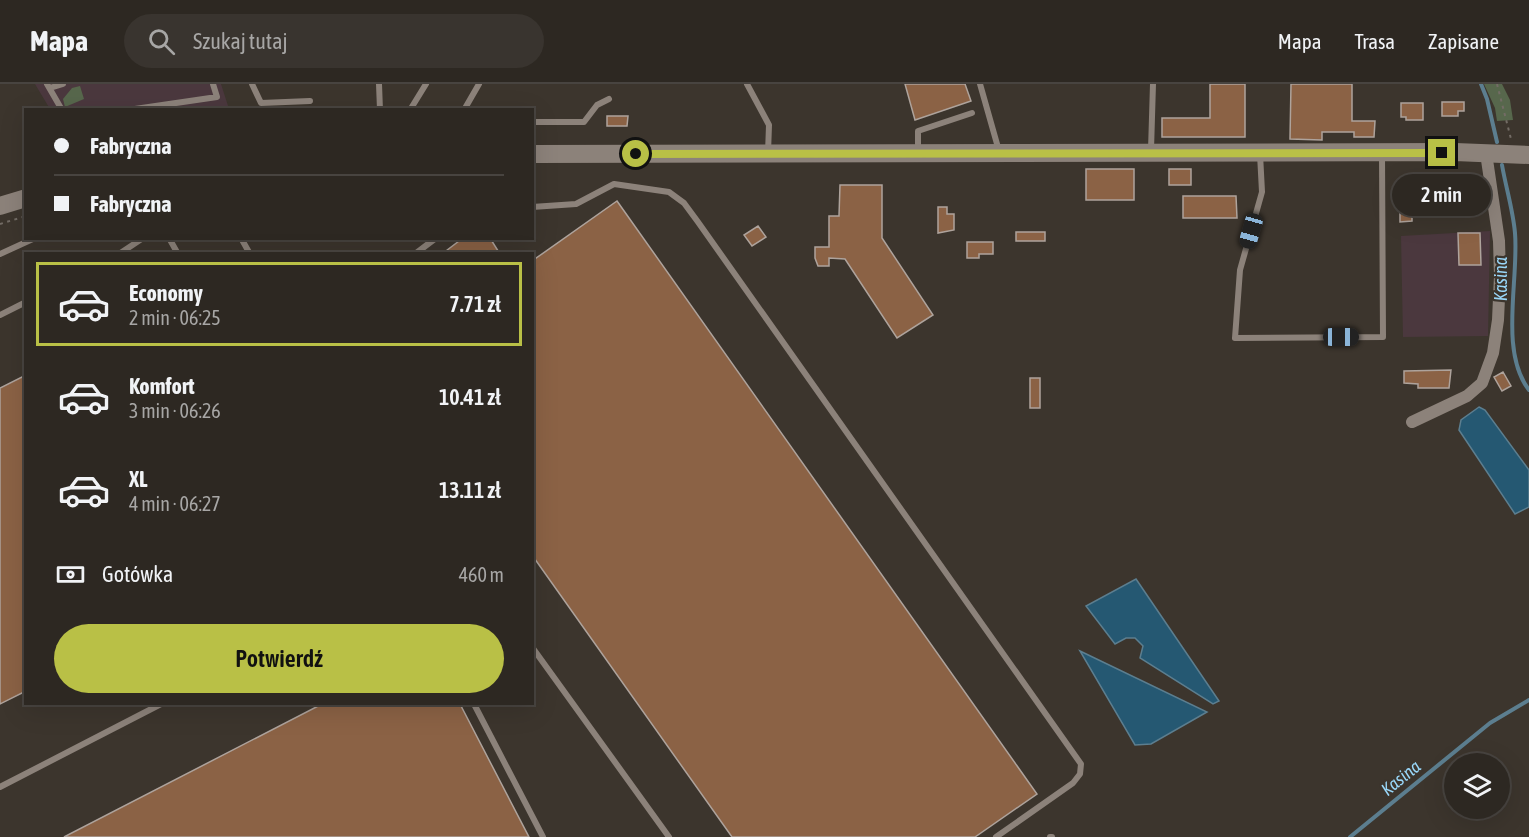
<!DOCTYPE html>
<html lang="pl">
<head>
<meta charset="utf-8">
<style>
  :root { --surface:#2d2822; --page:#39342f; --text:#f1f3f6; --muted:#a7a6a5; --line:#484440; --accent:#b9c046 }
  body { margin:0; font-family:"Asap Condensed",sans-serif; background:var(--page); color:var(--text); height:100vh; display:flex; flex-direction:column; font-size:22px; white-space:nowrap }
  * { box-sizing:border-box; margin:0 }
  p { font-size:20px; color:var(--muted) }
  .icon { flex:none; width:33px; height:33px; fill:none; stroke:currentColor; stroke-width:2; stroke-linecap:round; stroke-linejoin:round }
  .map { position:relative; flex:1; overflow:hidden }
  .drawer { position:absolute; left:24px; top:168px; width:510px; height:453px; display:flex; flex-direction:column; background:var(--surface); border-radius:0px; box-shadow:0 6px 24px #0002,0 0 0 2px var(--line) }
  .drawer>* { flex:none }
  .guide { position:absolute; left:24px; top:24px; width:510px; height:132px; border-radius:0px; box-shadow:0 6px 24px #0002,0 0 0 2px var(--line); display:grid; align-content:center; height:132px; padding:0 30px; background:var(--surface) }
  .tools { position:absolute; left:1444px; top:669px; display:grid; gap:12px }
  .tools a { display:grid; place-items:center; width:66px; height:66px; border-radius:50%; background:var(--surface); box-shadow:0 6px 24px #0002,0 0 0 2px var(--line); font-size:30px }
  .end { position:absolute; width:27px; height:27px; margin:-14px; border:8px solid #b9c046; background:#111; box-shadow:0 0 0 3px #111 }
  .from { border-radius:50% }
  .bubble { position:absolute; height:42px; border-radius:21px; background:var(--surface); box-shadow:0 6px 24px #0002,0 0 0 2px var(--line); font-size:20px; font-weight:600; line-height:42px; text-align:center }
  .car { position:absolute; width:18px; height:36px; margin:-18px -9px; border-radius:8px; box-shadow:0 0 4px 2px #0007; background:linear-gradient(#222 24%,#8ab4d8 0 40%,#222 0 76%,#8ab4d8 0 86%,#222 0) }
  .guide b { display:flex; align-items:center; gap:21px; height:57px; font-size:22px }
  .guide b+b { border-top:2px solid var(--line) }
  .guide i { width:15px; height:15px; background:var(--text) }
  ul { padding:10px 0 0; list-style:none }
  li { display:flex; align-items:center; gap:18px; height:84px; margin:0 12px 9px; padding:0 18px; border:3px solid transparent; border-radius:0px }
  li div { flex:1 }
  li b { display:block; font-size:22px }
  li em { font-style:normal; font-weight:600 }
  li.selected { border-color:var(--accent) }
  li>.icon { width:54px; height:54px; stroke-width:1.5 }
  .pay { display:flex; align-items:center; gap:15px; height:66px; padding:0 30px; font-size:22px }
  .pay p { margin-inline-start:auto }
  .cta { display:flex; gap:12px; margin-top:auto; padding:12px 30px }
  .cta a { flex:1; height:69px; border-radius:36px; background:var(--accent); color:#111; font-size:24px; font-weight:600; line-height:69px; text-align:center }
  header { display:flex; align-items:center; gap:36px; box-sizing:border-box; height:84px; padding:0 30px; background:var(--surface); border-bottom:2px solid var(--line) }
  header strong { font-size:28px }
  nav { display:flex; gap:33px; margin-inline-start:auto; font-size:21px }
  .search { width:420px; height:54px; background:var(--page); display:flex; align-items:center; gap:15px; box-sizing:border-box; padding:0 21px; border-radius:33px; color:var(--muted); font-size:22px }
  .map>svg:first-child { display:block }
</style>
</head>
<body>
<header>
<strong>Mapa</strong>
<div class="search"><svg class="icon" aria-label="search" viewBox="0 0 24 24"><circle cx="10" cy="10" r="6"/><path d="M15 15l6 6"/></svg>Szukaj tutaj</div>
<nav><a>Mapa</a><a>Trasa</a><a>Zapisane</a></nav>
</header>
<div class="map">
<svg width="1529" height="753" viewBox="0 0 1529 753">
  <rect width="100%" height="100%" fill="#3c352d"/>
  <path fill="#4b383e" d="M35,0H221L229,25H50Z
    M1490,147L1488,252L1403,253L1401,152Z"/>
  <path fill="#57674c" d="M1484,0H1502L1510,16L1513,36L1497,37L1495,24Z
    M80,2L84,15L65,23L63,15L72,4Z"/>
  <path fill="#255872" stroke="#5c7e8f" stroke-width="1.5" d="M1479,323L1485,326L1529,386V423L1515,430L1459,346L1461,336Z
    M1136,495L1219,617L1213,620L1140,574L1143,562L1135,554H1126L1115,560L1086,522Z
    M1080,567L1207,628L1151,660L1135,661Z"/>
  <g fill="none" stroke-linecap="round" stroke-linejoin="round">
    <path stroke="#5c7e8f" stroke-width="4" d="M1481,0L1487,15L1497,58
      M1502,81C1506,104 1513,126 1515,149C1519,196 1499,267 1529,306
      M1350,753L1490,639L1529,616"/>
  </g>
  <path fill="#8b6245" stroke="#aea39c" stroke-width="1.5" d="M905,0H965L971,17L915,36Z
    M1210,0H1245V53H1162V34H1210Z
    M1291,0H1352V37H1375L1374,53H1354V48H1322V56L1290,55Z
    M1442,18H1464V27H1458V32H1442Z
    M1401,19H1423V36H1406V33H1401Z
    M607,32H628L627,42H607Z
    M1086,85H1134V116H1086Z
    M1169,85H1191V101H1169Z
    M840,101H882V154L933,231L897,254L845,175L829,174V182H818L815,174V163H829V132H839Z
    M1453,108H1479V128H1453V123H1449V113H1453Z
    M1400,109H1412V137L1400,138Z
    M1183,112H1236L1237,134H1183Z
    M617,117L1037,710L975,753H732L532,471V177Z
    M938,123H947V130H954V146L938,149Z
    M758,142L766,153L752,162L744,151Z
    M1016,148H1045V157H1016Z
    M1458,149H1480L1481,181H1459Z
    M463,154H490L500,170H442Z
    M967,158H993V170H979V174H967Z
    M1451,286L1449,304H1418V300L1404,299V287Z
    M1503,288L1511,302L1502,307L1494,293Z
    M26,291V607L0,620V304Z
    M1030,294H1040V324H1030Z
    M322,620H460L529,753H64Z"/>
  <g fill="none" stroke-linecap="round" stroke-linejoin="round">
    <path stroke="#736c65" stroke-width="2" stroke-dasharray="3 4.5" stroke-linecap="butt" d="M1497,0L1511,55
      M0,140L26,132"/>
    <path stroke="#8c827a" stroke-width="6" d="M47,0L62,26
      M252,0L261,19L310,17
      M379,0L380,26
      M747,0L769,41L768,69
      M980,0L999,67
      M50,4L63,0
      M128,26L217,13L213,0
      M410,26L426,0
      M464,26L479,0
      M532,38H584L597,21L609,15
      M1151,66L1153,0
      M918,67V47L972,29
      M1260,70L1262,108L1240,186L1235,254L1383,253L1382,71
      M532,123L576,120L614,100L669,108L684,119L698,138L1081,680L1080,690L1073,699L996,753
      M169,154L178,170
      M241,154L250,170
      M0,170L35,154
      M119,170L143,154
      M415,170L436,154
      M0,231L26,218
      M532,563L669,753
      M474,620L543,753
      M0,703L161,620
      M1050,753H1052"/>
    <path stroke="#8c827a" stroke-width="12" d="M1412,338L1467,312L1482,299L1493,269L1498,236L1500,192L1499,157L1486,69"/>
    <path stroke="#8c827a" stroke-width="18" d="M532,70L1455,68L1529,71
      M0,122L26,114"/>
  </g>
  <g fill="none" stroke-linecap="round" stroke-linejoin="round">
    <path stroke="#b9c046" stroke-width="8" d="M636,70L1442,69"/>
  </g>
  <g text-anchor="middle" stroke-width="4.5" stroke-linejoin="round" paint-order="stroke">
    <g font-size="18" font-style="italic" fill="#99d7f9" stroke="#3c352d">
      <text transform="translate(1501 195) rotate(-90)" y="6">Kasina</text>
      <text transform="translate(1401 694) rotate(-39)" y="6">Kasina</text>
    </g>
  </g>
</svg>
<div class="tools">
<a><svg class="icon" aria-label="layers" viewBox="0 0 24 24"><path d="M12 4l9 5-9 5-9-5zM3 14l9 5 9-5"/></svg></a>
</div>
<i class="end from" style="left:636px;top:70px"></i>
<i class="end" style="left:1442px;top:69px"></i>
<div class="bubble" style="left:1392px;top:90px;width:99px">2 min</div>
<i class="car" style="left:1251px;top:147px;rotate:196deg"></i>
<i class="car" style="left:1341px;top:253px;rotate:90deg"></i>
<div class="guide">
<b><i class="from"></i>Fabryczna</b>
<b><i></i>Fabryczna</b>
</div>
<section class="drawer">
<ul>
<li class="selected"><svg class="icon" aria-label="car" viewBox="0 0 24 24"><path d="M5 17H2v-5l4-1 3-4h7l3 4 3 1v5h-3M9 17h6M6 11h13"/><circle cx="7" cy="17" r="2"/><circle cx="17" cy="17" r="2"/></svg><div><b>Economy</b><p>2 min · 06:25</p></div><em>7.71 zł</em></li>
<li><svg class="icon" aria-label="car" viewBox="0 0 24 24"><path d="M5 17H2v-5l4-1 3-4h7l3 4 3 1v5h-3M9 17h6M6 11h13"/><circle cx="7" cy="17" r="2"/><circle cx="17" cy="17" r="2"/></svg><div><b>Komfort</b><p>3 min · 06:26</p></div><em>10.41 zł</em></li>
<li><svg class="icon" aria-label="car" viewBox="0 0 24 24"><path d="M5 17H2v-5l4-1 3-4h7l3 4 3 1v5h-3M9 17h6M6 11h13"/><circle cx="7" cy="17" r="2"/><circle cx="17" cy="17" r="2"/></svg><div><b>XL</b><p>4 min · 06:27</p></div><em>13.11 zł</em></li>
</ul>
<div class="pay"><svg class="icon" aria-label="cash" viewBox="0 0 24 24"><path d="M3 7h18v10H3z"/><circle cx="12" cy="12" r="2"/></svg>Gotówka<p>460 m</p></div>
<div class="cta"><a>Potwierdź</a></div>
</section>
</div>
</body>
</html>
